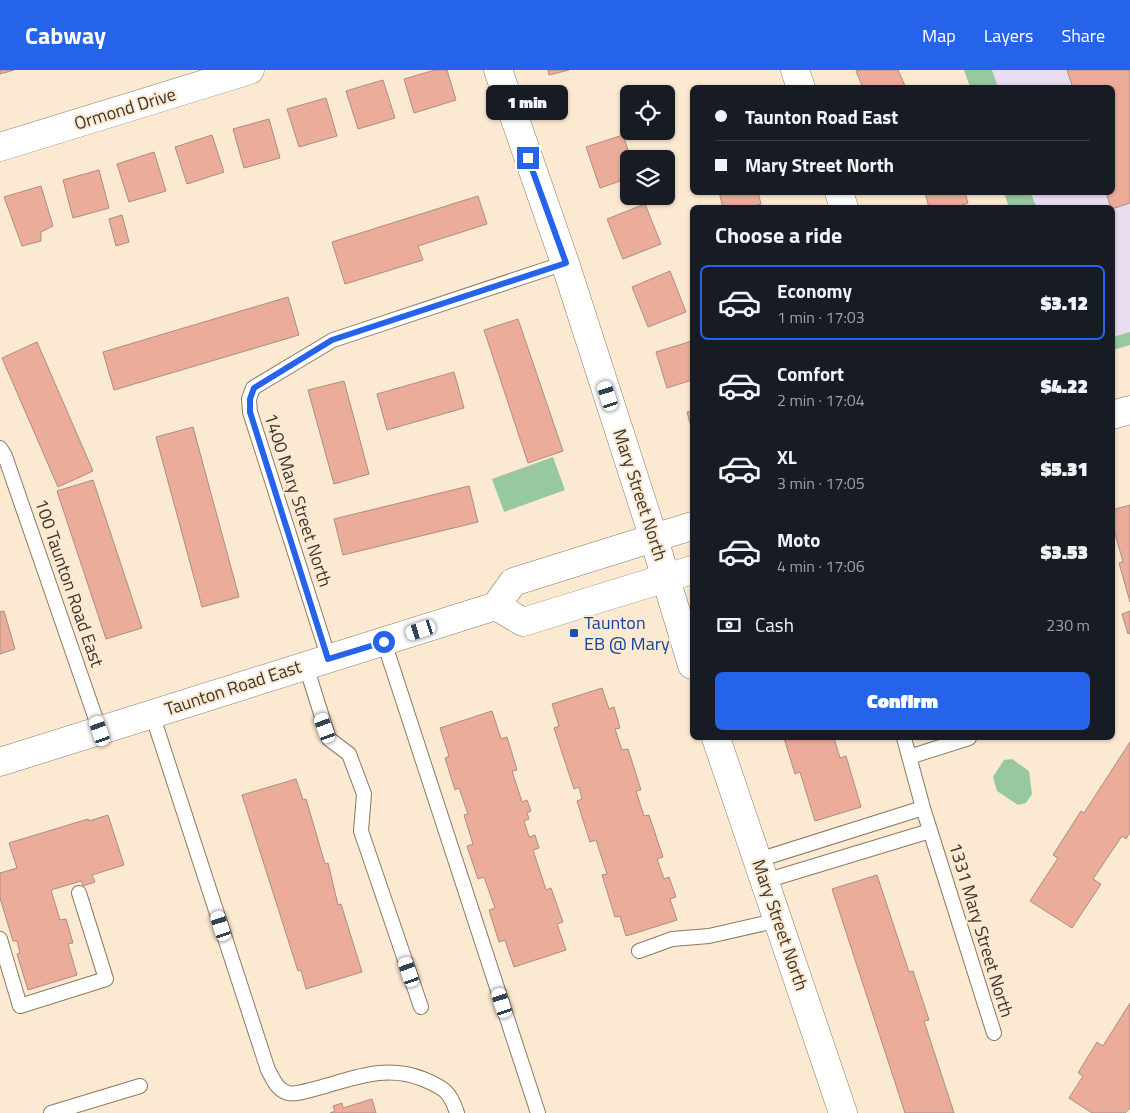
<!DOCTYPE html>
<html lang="en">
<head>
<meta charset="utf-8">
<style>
  :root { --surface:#171b24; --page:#242831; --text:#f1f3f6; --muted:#9ea1a6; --line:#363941; --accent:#2563eb }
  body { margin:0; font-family:"Titillium Web",sans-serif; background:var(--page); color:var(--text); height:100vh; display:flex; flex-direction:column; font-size:19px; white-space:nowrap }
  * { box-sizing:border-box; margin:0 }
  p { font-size:16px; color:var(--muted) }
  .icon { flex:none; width:28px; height:28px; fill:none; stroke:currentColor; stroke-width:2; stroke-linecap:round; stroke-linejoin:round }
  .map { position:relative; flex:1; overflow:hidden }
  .sheet { position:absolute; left:690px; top:135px; width:425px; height:535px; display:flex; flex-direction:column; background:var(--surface); border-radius:8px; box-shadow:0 1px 4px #0004 }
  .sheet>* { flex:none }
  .hud { position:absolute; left:690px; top:15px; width:425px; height:110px; border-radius:8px; box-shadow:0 1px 4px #0004; display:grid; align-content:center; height:110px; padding:0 25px; background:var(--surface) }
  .buttons { position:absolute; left:620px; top:15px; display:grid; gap:10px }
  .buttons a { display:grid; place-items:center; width:55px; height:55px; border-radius:8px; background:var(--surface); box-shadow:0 1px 4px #0004; font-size:25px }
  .end { position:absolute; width:22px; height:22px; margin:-11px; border:6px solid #2563eb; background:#fff; box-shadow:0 0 0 2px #fff }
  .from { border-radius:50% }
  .bubble { position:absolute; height:35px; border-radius:8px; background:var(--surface); box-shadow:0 1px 4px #0004; font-size:16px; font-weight:800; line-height:35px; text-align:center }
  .car { position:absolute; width:15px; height:30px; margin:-15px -8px; border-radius:6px; box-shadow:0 0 4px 1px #0007; background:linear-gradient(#fff 24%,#345 0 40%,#fff 0 76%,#345 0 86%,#fff 0) }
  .hud b { display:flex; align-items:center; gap:18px; height:48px; font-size:19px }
  .hud b+b { border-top:1px solid var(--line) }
  .hud i { width:12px; height:12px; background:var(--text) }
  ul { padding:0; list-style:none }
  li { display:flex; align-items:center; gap:15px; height:75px; margin:0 10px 8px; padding:0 15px; border:2px solid transparent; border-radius:8px }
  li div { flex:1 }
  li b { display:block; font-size:19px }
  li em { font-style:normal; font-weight:800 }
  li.active { border-color:var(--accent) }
  li>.icon { width:45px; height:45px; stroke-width:1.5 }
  h2 { padding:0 25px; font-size:22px; line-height:60px }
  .pay { display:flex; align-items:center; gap:12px; height:55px; padding:0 25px; font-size:19px }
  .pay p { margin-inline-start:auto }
  .cta { display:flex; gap:10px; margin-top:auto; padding:10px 25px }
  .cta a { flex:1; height:58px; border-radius:8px; background:var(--accent); color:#fff; font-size:20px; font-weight:800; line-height:58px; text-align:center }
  header { display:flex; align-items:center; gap:30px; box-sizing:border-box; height:70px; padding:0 25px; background:var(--accent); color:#fff }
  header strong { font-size:24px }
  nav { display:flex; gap:28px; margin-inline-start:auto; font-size:18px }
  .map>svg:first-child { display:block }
</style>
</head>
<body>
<header>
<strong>Cabway</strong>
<nav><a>Map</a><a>Layers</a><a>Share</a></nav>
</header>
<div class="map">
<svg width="1130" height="1043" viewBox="0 0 1130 1043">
  <rect width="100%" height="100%" fill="#fce9d1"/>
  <path fill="#eaddf1" d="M964,0H1130V275L1113,280L1112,138L1009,137L1004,123L1112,122V18L970,17Z"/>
  <path fill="#97c89f" d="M964,0H992L998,17H970Z
    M1004,123H1031L1036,137H1009Z
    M1130,262V275L1113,280V267Z
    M553,387L565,420L504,442L492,409Z
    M1012,689L1029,701L1032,724L1026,733L1018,735L997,721L993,707L1004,690Z"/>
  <path fill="#ecac9a" stroke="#aa8d85" d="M0,0H14L0,4Z
    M435,0H447L456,30L414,43L404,9Z
    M548,0H569L549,5Z
    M859,0H898L906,18H863L856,1Z
    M1067,0H1130V133L1112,139L1111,138L1106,122H1112V18H1073Z
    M383,10L395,48L358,59L346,21Z
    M326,28L337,66L299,77L287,39Z
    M269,49L280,88L244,98L233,59Z
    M212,65L224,102L187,114L175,77Z
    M623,65L631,89H629V108L600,118L586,77Z
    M154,82L166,121L129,132L117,94Z
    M99,100L109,138L73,148L63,110Z
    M41,116L53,156L41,162V171L22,176L4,127Z
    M719,122H758L761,134L748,138H723Z
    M925,122H965L968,133L954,138H929Z
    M478,126L487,154L418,176L423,190L345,214L332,172Z
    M645,134L661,174L623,189L607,149Z
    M122,145L129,172L116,176L109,149Z
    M670,201L686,242L648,257L632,217Z
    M288,227L299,265L114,320L103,282Z
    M518,249L563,381L528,393L484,260Z
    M692,271V310L667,318L656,282Z
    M37,272L93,401L58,417L2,288Z
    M454,302L464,338L387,360L377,324Z
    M344,311L369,404L334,414L308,320Z
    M692,341V361L687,342Z
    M193,357L239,527L202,537L156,367Z
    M93,410L142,558L106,569L57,421Z
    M469,416L478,452L343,485L334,449Z
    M1130,435V532L1119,493L1123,492L1114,460L1112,461V440Z
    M4,541L15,579L0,584V542Z
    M1130,541V563L1128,564L1122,544Z
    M602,618L609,639L614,637L620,658L615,659L622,680L628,679L641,720L636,721L644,746L649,745L663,787L657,789L664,809L669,807L676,827L670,829L677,850L626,866L620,846L615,847L602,805L607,804L596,770L590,772L577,731L582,729L579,717L574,719L554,658L559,656L552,634Z
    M492,641L501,669L507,667L517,700L512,701L522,732L527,730L531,741L527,743L529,749L524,751L529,767L535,765L539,778L533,780L546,820L551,818L563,852L557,854L566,880L514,897L505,870L499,872L489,840L495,838L484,807L478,809L467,776L473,774L464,745L468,744L459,718L455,720L445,688L449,686L440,658Z
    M784,668H834L840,688L846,686L861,737L815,751L800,702L795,704Z
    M1130,672V762L1126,769L1122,766L1093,809L1101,814L1072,858L1030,831L1058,788L1053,785L1081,741L1084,743Z
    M296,709L303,730L306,729L325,794L328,793L338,835L341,834L362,902L306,919L301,900L298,901L242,725Z
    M108,745L124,795L92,805L95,812L83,816L81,811L51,820L60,850L66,849L73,873L68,874L77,905L28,920L17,884L20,883L17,871H13L0,828V803L17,798L9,773L88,749L89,751Z
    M877,805L909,902L913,901L929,950L924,951L954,1043H905L832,819Z
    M1130,933V1038L1125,1043H1092L1069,1028L1083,1006L1078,1003L1097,972L1103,976Z
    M372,1029L376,1043H330L335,1041L333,1036L342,1033L343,1038Z"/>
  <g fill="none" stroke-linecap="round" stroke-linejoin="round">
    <defs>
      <path id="lane" d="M0,378L5,386L100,661
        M384,572L538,1043
        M329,589L250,342L249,329L253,318L333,270L565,193
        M306,596L329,669L349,684L364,724L361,761L421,937
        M152,644L268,1000C273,1009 277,1020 288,1023C297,1025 309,1020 318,1018C355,1008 386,994 423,1009C444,1018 450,1021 457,1043
        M904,668L923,738L994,963
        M909,687L969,668
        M758,790L923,738
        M765,811L930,761
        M0,869L20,936L106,909L79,823
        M639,881L672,869L709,866L779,850
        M51,1043L140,1016"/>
      <path id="street" d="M498,0L565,193L654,469L692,595
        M795,0L801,18
        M0,77L250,0
        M839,122L844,138
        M716,668L843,1043"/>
      <path id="secondary" d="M1112,345L1130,340
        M496,536L523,552L692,500
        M0,692L496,536L513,512L692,456"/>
    </defs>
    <use href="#lane" stroke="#8a7a64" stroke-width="16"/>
    <use href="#street" stroke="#8a7a64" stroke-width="29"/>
    <use href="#secondary" stroke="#8a7a64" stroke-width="29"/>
    <use href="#lane" stroke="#fff" stroke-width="14"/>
    <use href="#street" stroke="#fff" stroke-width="28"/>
    <use href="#secondary" stroke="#fff" stroke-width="28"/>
  </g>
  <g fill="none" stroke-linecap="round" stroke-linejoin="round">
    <path stroke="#2563eb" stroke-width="6" d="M384,572L328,589L250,342V329L254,318L332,270L566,193L528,88"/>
  </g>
  <rect fill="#1a4fb4" stroke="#fce9d1" stroke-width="2" x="569" y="558" width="10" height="10" rx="2.5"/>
  <g text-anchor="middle" stroke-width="4" stroke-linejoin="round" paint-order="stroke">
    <g font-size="18" fill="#3d352c" stroke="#fce9d1">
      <text transform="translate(125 39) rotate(-17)" y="6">Ormond Drive</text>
      <text transform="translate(640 425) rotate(72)" y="6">Mary Street North</text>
      <text transform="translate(298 430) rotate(72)" y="6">1400 Mary Street North</text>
      <text transform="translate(69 513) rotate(71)" y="6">100 Taunton Road East</text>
      <text transform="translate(233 618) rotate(-18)" y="6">Taunton Road East</text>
      <text transform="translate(780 855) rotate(71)" y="6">Mary Street North</text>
      <text transform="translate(981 860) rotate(73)" y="6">1331 Mary Street North</text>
    </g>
    <g font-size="18" fill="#164399" stroke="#fce9d1" text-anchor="start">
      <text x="584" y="559">Taunton<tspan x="584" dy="21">EB @ Mary</tspan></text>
    </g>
  </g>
</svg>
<div class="buttons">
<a><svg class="icon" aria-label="locate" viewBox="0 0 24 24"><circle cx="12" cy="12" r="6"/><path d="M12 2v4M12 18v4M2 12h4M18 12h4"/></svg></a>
<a><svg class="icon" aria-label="layers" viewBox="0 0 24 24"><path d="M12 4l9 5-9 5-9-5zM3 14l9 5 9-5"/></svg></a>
</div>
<i class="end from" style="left:384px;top:572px"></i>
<i class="end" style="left:528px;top:88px"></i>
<div class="bubble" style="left:486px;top:15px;width:82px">1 min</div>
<i class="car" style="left:608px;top:326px;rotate:342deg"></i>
<i class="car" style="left:421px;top:560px;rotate:252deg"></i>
<i class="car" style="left:325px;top:658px;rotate:340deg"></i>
<i class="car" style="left:100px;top:661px;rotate:341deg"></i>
<i class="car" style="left:221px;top:856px;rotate:342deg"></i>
<i class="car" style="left:409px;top:902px;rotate:341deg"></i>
<i class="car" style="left:502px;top:933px;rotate:342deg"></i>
<div class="hud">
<b><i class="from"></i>Taunton Road East</b>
<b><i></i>Mary Street North</b>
</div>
<section class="sheet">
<h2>Choose a ride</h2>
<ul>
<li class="active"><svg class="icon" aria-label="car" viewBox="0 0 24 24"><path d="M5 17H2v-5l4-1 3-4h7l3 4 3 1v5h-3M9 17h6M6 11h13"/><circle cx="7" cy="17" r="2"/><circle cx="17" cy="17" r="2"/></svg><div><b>Economy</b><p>1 min · 17:03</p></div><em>$3.12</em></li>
<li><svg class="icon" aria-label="car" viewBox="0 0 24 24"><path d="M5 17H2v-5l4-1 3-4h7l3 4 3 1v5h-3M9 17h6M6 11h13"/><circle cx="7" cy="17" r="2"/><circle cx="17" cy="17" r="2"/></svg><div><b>Comfort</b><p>2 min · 17:04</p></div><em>$4.22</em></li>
<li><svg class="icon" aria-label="car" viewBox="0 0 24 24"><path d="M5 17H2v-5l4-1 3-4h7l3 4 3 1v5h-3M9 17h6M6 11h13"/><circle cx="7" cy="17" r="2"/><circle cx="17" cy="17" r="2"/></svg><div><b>XL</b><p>3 min · 17:05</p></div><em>$5.31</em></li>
<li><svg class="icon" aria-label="car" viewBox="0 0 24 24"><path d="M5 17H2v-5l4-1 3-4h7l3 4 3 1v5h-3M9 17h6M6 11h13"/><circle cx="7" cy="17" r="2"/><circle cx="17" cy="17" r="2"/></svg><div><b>Moto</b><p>4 min · 17:06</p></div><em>$3.53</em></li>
</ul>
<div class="pay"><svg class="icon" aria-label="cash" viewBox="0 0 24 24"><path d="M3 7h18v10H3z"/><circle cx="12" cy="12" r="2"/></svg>Cash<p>230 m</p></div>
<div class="cta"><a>Confirm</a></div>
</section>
</div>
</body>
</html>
